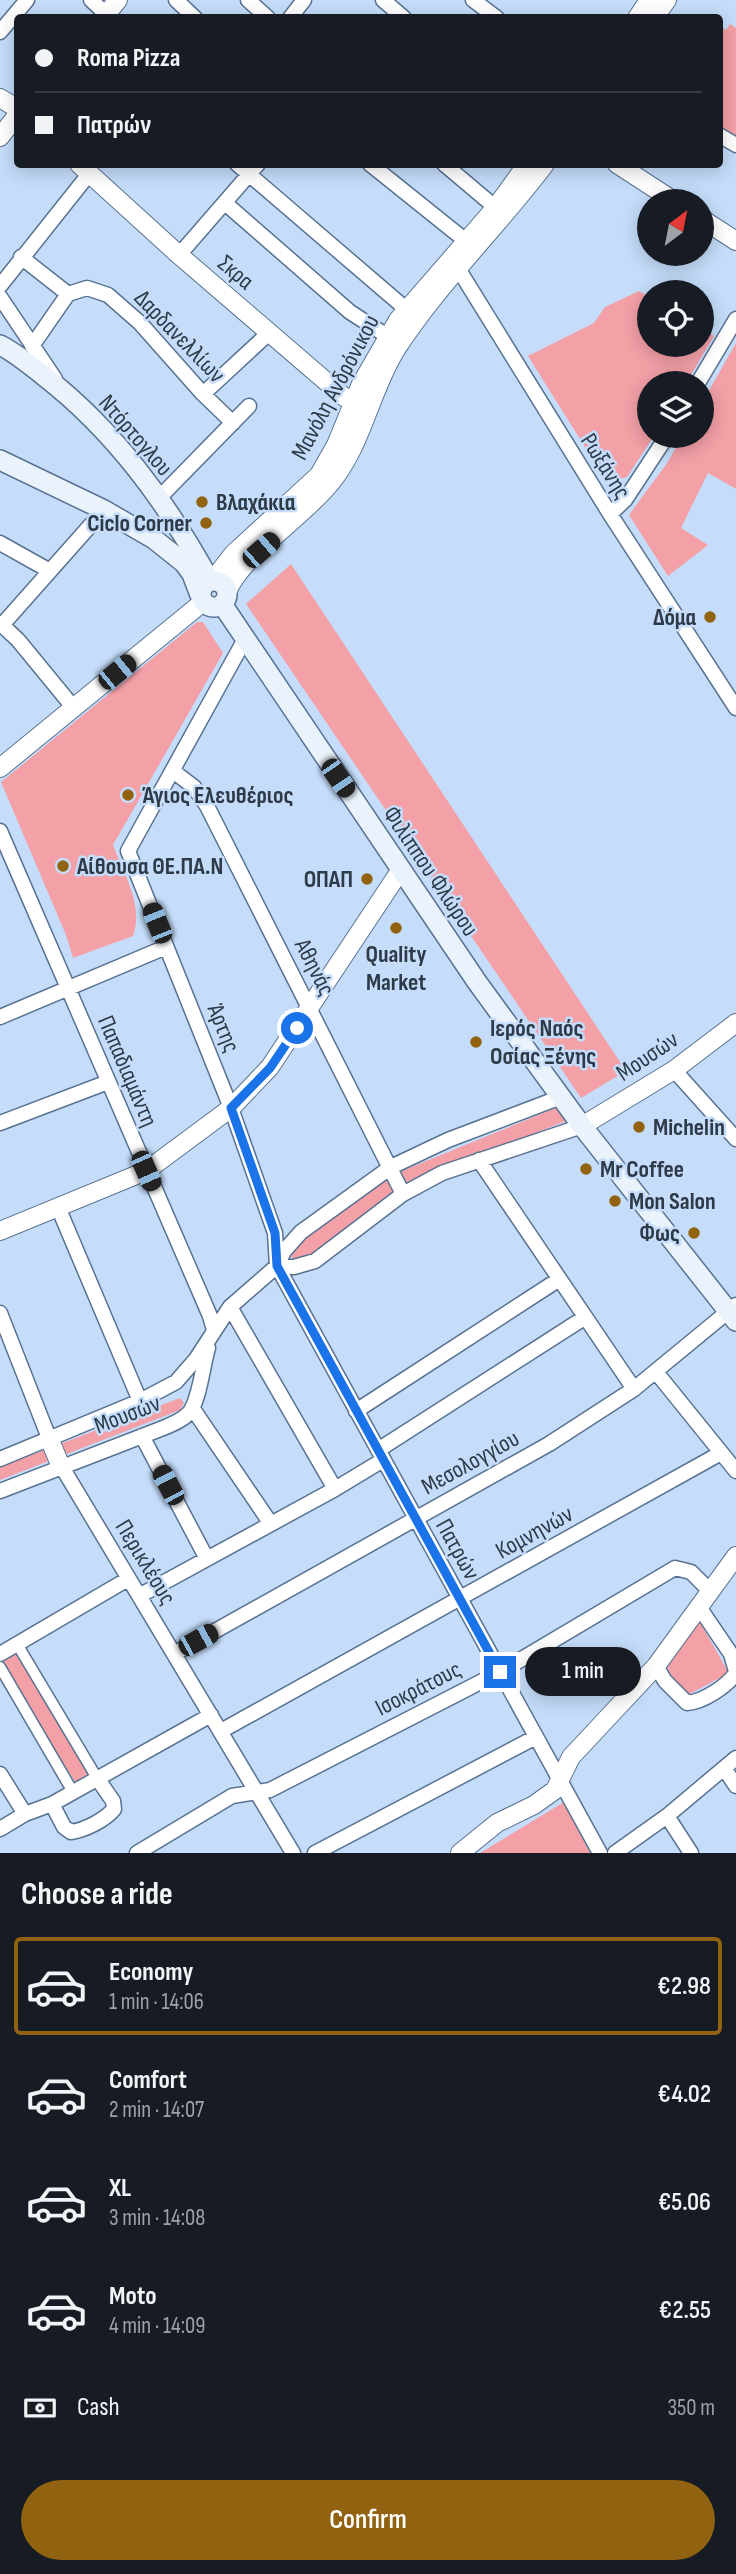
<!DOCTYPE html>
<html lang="en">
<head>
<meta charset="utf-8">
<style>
  :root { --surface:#171b24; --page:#242831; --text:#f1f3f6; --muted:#9ea1a6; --line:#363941; --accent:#91620f }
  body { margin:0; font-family:"Sofia Sans Condensed",sans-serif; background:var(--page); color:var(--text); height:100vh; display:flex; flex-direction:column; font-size:26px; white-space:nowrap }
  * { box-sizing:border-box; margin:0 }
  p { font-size:23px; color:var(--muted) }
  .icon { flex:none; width:38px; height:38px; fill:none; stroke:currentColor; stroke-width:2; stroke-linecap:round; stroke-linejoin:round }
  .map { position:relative; height:1853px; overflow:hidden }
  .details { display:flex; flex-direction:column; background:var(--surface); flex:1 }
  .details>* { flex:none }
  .top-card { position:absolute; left:14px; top:14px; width:709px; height:154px; border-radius:7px; box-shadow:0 4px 18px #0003; display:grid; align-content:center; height:154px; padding:0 21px; background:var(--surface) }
  .needle { width:46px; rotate:32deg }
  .buttons { position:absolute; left:637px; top:189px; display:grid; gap:14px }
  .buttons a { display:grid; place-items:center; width:77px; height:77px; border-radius:50%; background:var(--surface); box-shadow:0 4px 18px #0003; font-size:35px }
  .end { position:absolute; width:32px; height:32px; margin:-16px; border:9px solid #1a73e8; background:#fff; box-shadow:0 0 0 4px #fff }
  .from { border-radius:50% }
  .bubble { position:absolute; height:49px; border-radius:24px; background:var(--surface); box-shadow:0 4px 18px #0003; font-size:23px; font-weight:600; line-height:49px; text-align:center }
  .car { position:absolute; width:21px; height:42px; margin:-21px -10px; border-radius:9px; box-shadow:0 0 5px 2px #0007; background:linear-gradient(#222 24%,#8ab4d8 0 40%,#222 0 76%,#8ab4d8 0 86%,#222 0) }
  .top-card b { display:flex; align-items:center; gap:24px; height:66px; font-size:26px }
  .top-card b+b { border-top:2px solid var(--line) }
  .top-card i { width:18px; height:18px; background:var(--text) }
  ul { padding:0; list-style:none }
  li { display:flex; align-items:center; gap:21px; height:98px; margin:0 14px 10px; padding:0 7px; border:4px solid transparent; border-radius:7px }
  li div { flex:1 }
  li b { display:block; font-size:26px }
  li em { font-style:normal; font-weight:600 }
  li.current { border-color:var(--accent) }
  li>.icon { width:63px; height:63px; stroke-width:1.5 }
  h2 { padding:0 21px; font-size:32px; line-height:84px }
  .pay { display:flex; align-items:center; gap:18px; height:77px; padding:0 21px; font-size:26px }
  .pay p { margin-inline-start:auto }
  .action { display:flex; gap:14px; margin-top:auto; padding:14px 21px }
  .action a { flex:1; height:80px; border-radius:42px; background:var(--accent); color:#fff; font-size:28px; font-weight:600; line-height:80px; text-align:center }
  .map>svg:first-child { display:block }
</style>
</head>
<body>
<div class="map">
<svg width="736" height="1853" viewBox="0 0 736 1853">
  <rect width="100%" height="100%" fill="#c5ddfa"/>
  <path fill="#f4a0a7" d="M730,24L736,28V137L719,126V25L726,30Z
    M639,291L649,297V345H702V329L714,336L686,383H649V436H654L627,477L614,481L600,471L528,356L594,323L605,307Z
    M736,343V489L708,473L681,528L708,545L668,576L629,515L667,463L683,436H702V403Z
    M291,564L626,1071L581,1098L246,604Z
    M197,622H203L223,653L113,845C124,874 144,906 133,936L73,958L66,935L1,782Z
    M558,1107L566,1121L479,1155L307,1258H291L297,1241L397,1173Z
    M180,1398L184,1403L180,1410L0,1480V1467Z
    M698,1619L729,1673L682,1698L666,1665Z
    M17,1650L91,1772L75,1782L0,1661Z
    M564,1802L590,1853H480Z"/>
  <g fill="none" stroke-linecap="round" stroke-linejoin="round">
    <defs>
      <path id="pedestrian" d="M17,1644L97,1778
        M0,1667L73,1792"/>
      <path id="minor" d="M91,0L106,14
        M176,0L195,18
        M248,0L268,18
        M383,0L404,18
        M473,0L497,18
        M290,18L304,0
        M0,32L27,0
        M719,135L736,145
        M237,164L406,309
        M370,164L466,241L458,260L459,270L610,514L736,708
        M444,164L502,213
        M225,203L350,312L387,336
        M179,255L258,164
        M21,257L68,294L87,288L108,295L140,323L203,394L233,423
        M0,286L89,174
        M0,297L55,379
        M32,346L68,294
        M698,383L736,319
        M203,394L270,332
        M159,498L249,406
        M610,514L625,500L667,436
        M0,543L50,571
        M0,623L18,640L73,707
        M2,625L104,510
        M245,639L128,851L231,1108L275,1233L277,1266L600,1853
        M173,771L194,787L207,806L403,1194
        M0,831L210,1316L214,1330
        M0,1017L166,947
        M674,1070L736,1139
        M0,1123L108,1082
        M479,1160L634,1389
        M58,1207L140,1401
        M277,1266L294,1267L315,1261L403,1194L442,1173L582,1126
        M230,1307L335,1489
        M0,1313L49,1438
        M656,1372L736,1471
        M193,1409L271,1524
        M356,1411L558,1280
        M142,1436L207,1559
        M378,1450L584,1318
        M0,1459L140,1401L176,1382L196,1359L230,1307L277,1266L284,1251L301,1232L391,1167L448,1140L561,1097
        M59,1462L293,1853
        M0,1491L158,1430C168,1426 180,1422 188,1414C199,1404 203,1364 208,1348
        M139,1596L335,1489L383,1460
        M699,1607L731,1654L736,1671
        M0,1654L128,1579
        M174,1654L549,1444L634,1389L736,1305
        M656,1666L665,1681L687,1703C703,1702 727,1686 736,1673
        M221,1731L721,1453
        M724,1768L736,1786
        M0,1774L25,1814
        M52,1804L64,1827L71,1832C85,1830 105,1820 114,1809L113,1801L97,1778
        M667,1816L691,1853
        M0,1829L25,1814L52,1804L211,1715
        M137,1853L232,1796L270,1790L500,1672L675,1568L691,1572L710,1591
        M315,1853L536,1737
        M615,1853L667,1816L736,1758"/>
      <path id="tertiary" d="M103,18L118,0
        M637,18L649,0
        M654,18L667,0
        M0,98L18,109
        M0,137L18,114
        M79,164L179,255L343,396L364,409
        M617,164L674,201
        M702,219L736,241
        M213,580L233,554L319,475L336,445L361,384L398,320L496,207L527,164
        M227,592C243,553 308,515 336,476C363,439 371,391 395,351C438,284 497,228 545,164
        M0,768L203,602
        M582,1126L674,1070L736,1023
        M0,1231L146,1171L231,1108L270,1067L400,871
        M49,1438L59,1462
        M460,1853L497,1823L534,1805L555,1790L571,1757L656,1666L736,1556"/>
      <path id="secondary" d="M0,345C16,353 30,365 44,376C115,431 167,503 210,581
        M0,460L104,510L154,539L184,563L192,574L200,595
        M201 594a13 13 0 1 1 26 0a13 13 0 1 1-26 0Z
        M222,604L477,982L582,1126L736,1321"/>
    </defs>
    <use href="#pedestrian" stroke="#587292" stroke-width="13"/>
    <use href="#minor" stroke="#587292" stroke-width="17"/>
    <use href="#tertiary" stroke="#587292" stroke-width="20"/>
    <use href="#secondary" stroke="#587292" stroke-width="22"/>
    <use href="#pedestrian" stroke="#fff" stroke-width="10"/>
    <use href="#minor" stroke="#fff" stroke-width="14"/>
    <use href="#tertiary" stroke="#fff" stroke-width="18"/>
    <use href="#secondary" stroke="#eaf2fb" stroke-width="19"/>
  </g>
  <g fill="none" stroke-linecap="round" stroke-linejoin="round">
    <path stroke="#1a73e8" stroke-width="9" d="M297,1028L270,1068L231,1108L275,1233L277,1266L500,1672"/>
  </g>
  <g fill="#91620f" stroke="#c5ddfa" stroke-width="2.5">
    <circle cx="202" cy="502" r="7"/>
    <circle cx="206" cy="523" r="7"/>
    <circle cx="710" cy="617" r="7"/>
    <circle cx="128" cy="795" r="7"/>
    <circle cx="63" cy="866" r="7"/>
    <circle cx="367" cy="879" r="7"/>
    <circle cx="396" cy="928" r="7"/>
    <circle cx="476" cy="1042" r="7"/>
    <circle cx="639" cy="1127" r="7"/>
    <circle cx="586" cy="1169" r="7"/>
    <circle cx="615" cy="1201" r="7"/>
    <circle cx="694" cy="1233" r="7"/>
  </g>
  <g text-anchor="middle" stroke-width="5" stroke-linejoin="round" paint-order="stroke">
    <g font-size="24" fill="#2e3a48" stroke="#c5ddfa">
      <text transform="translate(236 272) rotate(40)" y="8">Σκρα</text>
      <text transform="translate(180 336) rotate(46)" y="8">Δαρδανελλίων</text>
      <text transform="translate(335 387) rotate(-62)" y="8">Μανόλη Ανδρόνικου</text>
      <text transform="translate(136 435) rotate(49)" y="8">Ντόρτογλου</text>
      <text transform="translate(606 466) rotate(58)" y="8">Ρωξάνης</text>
      <text transform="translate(431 871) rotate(56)" y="8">Φιλίππου Φλώρου</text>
      <text transform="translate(315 967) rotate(63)" y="8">Αθηνάς</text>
      <text transform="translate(224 1028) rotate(68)" y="8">Άρτης</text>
      <text transform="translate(647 1056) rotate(-34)" y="8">Μουσών</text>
      <text transform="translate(128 1071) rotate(67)" y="8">Παπαδιαμάντη</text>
      <text transform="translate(127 1414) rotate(-21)" y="8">Μουσών</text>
      <text transform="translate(470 1462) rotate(-29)" y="8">Μεσολογγίου</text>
      <text transform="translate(534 1532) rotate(-29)" y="8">Κομνηνών</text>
      <text transform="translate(458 1549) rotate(61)" y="8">Πατρών</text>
      <text transform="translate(146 1562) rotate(59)" y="8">Περικλέους</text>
      <text transform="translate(418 1688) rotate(-27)" y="8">Ισοκράτους</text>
    </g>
    <g font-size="24" font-weight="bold" fill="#2e3a48" stroke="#c5ddfa" text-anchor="start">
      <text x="216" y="510">Βλαχάκια</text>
      <text x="192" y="531" text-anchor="end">Ciclo Corner</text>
      <text x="696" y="625" text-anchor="end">Δόμα</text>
      <text x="142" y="803">Άγιος Ελευθέριος</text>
      <text x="77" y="874">Αίθουσα ΘΕ.ΠΑ.Ν</text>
      <text x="353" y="887" text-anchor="end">ΟΠΑΠ</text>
      <text x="396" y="962" text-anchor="middle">Quality<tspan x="396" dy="28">Market</tspan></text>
      <text x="490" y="1036">Ιερός Ναός<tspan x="490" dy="28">Οσίας Ξένης</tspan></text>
      <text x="653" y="1135">Michelin</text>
      <text x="600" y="1177">Mr Coffee</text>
      <text x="629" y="1209">Mon Salon</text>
      <text x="680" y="1241" text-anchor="end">Φως</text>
    </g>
  </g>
</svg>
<div class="buttons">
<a><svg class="needle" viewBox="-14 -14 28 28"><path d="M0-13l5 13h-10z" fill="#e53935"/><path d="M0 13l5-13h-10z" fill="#9ea1a6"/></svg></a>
<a><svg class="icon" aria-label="locate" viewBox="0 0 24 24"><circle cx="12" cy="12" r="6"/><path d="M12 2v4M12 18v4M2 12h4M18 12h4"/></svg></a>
<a><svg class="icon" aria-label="layers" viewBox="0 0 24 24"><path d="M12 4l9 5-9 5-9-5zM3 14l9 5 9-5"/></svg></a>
</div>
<i class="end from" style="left:297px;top:1028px"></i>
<i class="end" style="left:500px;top:1672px"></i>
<div class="bubble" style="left:525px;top:1647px;width:116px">1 min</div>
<i class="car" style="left:261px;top:550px;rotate:49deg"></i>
<i class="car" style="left:117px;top:672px;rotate:51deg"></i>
<i class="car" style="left:338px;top:778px;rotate:146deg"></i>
<i class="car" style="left:157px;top:923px;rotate:338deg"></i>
<i class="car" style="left:146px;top:1171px;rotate:156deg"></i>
<i class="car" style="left:168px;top:1485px;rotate:332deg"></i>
<i class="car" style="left:198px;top:1640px;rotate:61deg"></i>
<div class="top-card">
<b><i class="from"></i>Roma Pizza</b>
<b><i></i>Πατρών</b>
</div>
</div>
<section class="details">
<h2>Choose a ride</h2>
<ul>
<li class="current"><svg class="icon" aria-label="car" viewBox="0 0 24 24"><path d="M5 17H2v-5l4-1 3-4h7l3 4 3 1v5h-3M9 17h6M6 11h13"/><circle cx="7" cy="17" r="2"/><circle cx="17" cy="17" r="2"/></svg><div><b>Economy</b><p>1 min · 14:06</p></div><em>€2.98</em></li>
<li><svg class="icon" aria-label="car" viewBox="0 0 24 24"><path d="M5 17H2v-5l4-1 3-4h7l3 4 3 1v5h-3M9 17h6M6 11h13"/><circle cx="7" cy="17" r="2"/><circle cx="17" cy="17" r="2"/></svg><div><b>Comfort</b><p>2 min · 14:07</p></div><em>€4.02</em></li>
<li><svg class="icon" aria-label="car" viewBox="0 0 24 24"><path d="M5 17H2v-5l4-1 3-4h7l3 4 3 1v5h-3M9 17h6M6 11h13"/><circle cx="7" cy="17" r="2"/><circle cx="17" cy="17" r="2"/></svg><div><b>XL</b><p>3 min · 14:08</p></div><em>€5.06</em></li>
<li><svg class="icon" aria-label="car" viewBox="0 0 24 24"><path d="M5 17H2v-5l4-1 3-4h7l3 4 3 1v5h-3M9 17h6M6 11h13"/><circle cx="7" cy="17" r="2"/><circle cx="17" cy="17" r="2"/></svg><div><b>Moto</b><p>4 min · 14:09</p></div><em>€2.55</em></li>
</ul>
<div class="pay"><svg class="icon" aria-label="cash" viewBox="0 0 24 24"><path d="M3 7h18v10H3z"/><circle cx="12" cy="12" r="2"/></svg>Cash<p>350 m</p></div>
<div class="action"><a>Confirm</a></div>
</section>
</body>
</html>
